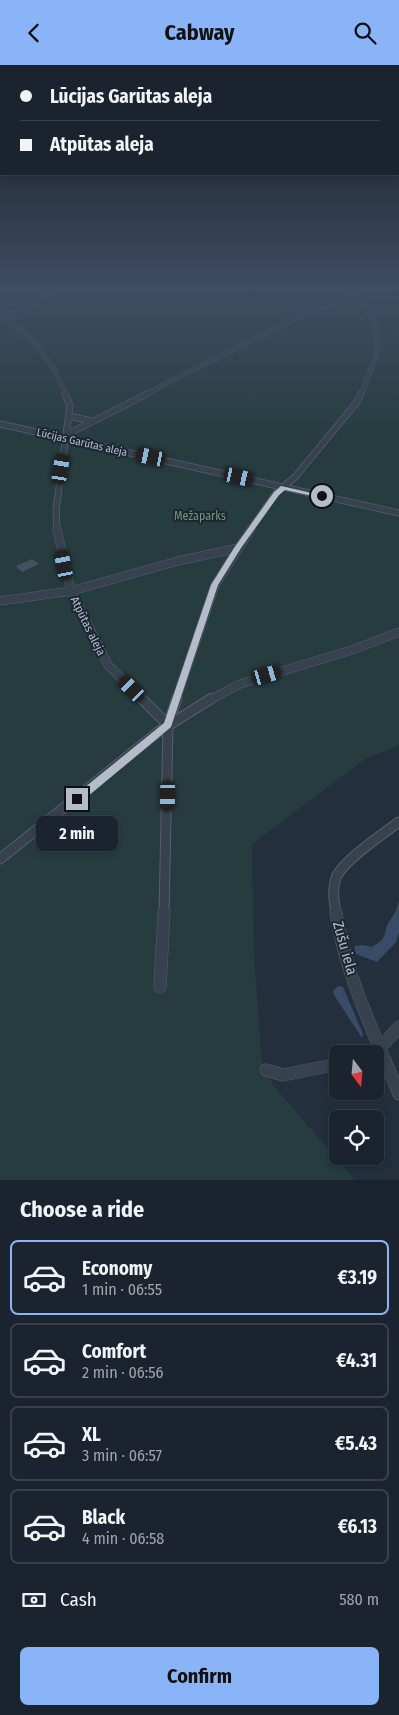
<!DOCTYPE html>
<html lang="en">
<head>
<meta charset="utf-8">
<style>
  :root { --surface:#1b232e; --page:#282f3a; --text:#f1f3f6; --muted:#a0a4aa; --line:#39404a; --accent:#8ab4f8 }
  body { margin:0; font-family:"Fira Sans Condensed",sans-serif; background:var(--page); color:var(--text); height:100vh; display:flex; flex-direction:column; font-size:19px; white-space:nowrap }
  * { box-sizing:border-box; margin:0 }
  p { font-size:16px; color:var(--muted) }
  .icon { flex:none; width:28px; height:28px; fill:none; stroke:currentColor; stroke-width:2; stroke-linecap:round; stroke-linejoin:round }
  .map { position:relative; height:1115px; overflow:hidden }
  .side { display:flex; flex-direction:column; background:var(--surface); flex:1 }
  .side>* { flex:none }
  .banner { position:absolute; left:0px; top:0px; width:400px; height:110px; box-shadow:0 2px 8px #0003,0 0 0 1px var(--line); display:grid; align-content:center; height:110px; padding:0 20px; background:var(--surface) }
  .needle { width:32px; rotate:164deg }
  .controls { position:absolute; left:329px; top:980px; display:grid; gap:10px }
  .controls a { display:grid; place-items:center; width:55px; height:55px; border-radius:8px; background:var(--surface); box-shadow:0 2px 8px #0003,0 0 0 1px var(--line); font-size:25px }
  .end { position:absolute; width:22px; height:22px; margin:-11px; border:6px solid #b4bcc9; background:#111; box-shadow:0 0 0 2px #111 }
  .from { border-radius:50% }
  .bubble { position:absolute; height:35px; border-radius:8px; background:var(--surface); box-shadow:0 2px 8px #0003,0 0 0 1px var(--line); font-size:16px; font-weight:700; line-height:35px; text-align:center }
  .car { position:absolute; width:15px; height:30px; margin:-15px -8px; border-radius:6px; box-shadow:0 0 4px 1px #0007; background:linear-gradient(#222 24%,#8ab4d8 0 40%,#222 0 76%,#8ab4d8 0 86%,#222 0) }
  .banner b { display:flex; align-items:center; gap:18px; height:48px; font-size:19px }
  .banner b+b { border-top:1px solid var(--line) }
  .banner i { width:12px; height:12px; background:var(--text) }
  ul { padding:0; list-style:none }
  li { display:flex; align-items:center; gap:15px; height:75px; margin:0 10px 8px; padding:0 10px; border:2px solid var(--line); border-radius:8px }
  li div { flex:1 }
  li b { display:block; font-size:19px }
  li em { font-style:normal; font-weight:700 }
  li.on { border-color:var(--accent) }
  li>.icon { width:45px; height:45px; stroke-width:1.5 }
  h2 { padding:0 20px; font-size:22px; line-height:60px }
  .pay { display:flex; align-items:center; gap:12px; height:55px; padding:0 20px; font-size:19px }
  .pay p { margin-inline-start:auto }
  .action { display:flex; gap:10px; margin-top:auto; padding:10px 20px }
  .action a { flex:1; height:58px; border-radius:8px; background:var(--accent); color:#111; font-size:20px; font-weight:700; line-height:58px; text-align:center }
  header { display:flex; justify-content:space-between; align-items:center; height:65px; padding:0 20px; background:var(--accent); color:#111; font-size:22px; font-weight:700 }
  .map>svg:first-child { display:block }
</style>
</head>
<body>
<header><svg class="icon" aria-label="back" viewBox="0 0 24 24"><path d="M15 5l-7 7 7 7"/></svg>Cabway<svg class="icon" aria-label="search" viewBox="0 0 24 24"><circle cx="10" cy="10" r="6"/><path d="M15 15l6 6"/></svg></header>
<div class="map">
<svg width="399" height="1115" viewBox="0 0 399 1115">
  <rect width="100%" height="100%" fill="#242f3e"/>
  <path fill="#263c3f" d="M0,222H399V680L365,694L252,779L254,890L262,997L273,1020L355,1115H0Z"/>
  <path fill="#394c67" d="M399,836V867L396,877L377,897L356,889L354,881L363,880L372,882L382,875L385,869L387,860L396,846Z
    M338,921L343,922L363,969L362,973L334,930L333,926Z"/>
  <path fill="#455162" d="M32,494L39,499L22,507L16,501Z"/>
  <g fill="none" stroke-linecap="round" stroke-linejoin="round">
    <defs>
      <path id="minor-far4" d="M336,222L366,242L375,258L378,286L361,330
        M0,234L32,241
        M1,249L34,277L54,304L66,330
        M2,251L33,241L57,222
        M144,330L307,247L356,235H399"/>
      <path id="minor-far3" d="M69,351L92,356
        M0,359L399,448
        M66,370L147,329
        M57,465L56,445L70,340L65,329
        M250,465L276,428L295,412L357,337L361,329"/>
      <path id="minor-far2" d="M57,464L71,526L108,600L143,635
        M0,536L71,526L178,496L238,483
        M176,635L215,520L251,464
        M210,635L240,619L355,584L399,567"/>
      <path id="minor-far1" d="M141,633L168,660
        M0,794L158,667L212,633
        M164,848L168,660L177,633
        M336,848C334,836 332,825 336,813C341,797 384,768 399,757"/>
      <path id="minor" d="M336,847C344,906 376,973 399,1029
        M160,922L164,847
        M367,989L380,983L399,962
        M266,1005L283,1010L338,999"/>
    </defs>
    <use href="#minor-far4" stroke="#565f6c" stroke-width="5"/>
    <use href="#minor-far3" stroke="#565f6c" stroke-width="7"/>
    <use href="#minor-far2" stroke="#565f6c" stroke-width="9"/>
    <use href="#minor-far1" stroke="#565f6c" stroke-width="11"/>
    <use href="#minor" stroke="#565f6c" stroke-width="13"/>
    <use href="#minor-far4" stroke="#38414e" stroke-width="4.5"/>
    <use href="#minor-far3" stroke="#38414e" stroke-width="5.5"/>
    <use href="#minor-far2" stroke="#38414e" stroke-width="8"/>
    <use href="#minor-far1" stroke="#38414e" stroke-width="9"/>
    <use href="#minor" stroke="#38414e" stroke-width="12"/>
  </g>
  <linearGradient id="sky" x2="0" y2="1"><stop stop-color="#141a22"/><stop offset="0.59" stop-color="#3f4d63"/><stop offset="1" stop-color="#3f4d63" stop-opacity="0"/></linearGradient>
  <rect width="399" height="378" fill="url(#sky)"/>
  <path fill="#b4bcc9" d="M281,421L325,431L322,433L285,425L279,430L241,483L218,520L171,662L81,737H74V731L164,658L211,520L234,483L274,427Z"/>
  <g text-anchor="middle" stroke-width="4" stroke-linejoin="round" paint-order="stroke">
    <g font-size="11" fill="#b4bcc9" stroke="#1d2633">
      <text transform="translate(82 377) rotate(13)" y="4">Lūcijas Garūtas aleja</text>
    </g>
    <g font-size="12" fill="#6b9a76" stroke="#1d2633">
      <text x="200" y="455">Mežaparks</text>
    </g>
    <g font-size="12" fill="#b4bcc9" stroke="#1d2633">
      <text transform="translate(88 561) rotate(64)" y="4">Atpūtas aleja</text>
    </g>
    <g font-size="15" fill="#b4bcc9" stroke="#1d2633">
      <text transform="translate(345 883) rotate(74)" y="5">Zušu iela</text>
    </g>
  </g>
</svg>
<div class="controls">
<a><svg class="needle" viewBox="-14 -14 28 28"><path d="M0-13l5 13h-10z" fill="#e53935"/><path d="M0 13l5-13h-10z" fill="#a0a4aa"/></svg></a>
<a><svg class="icon" aria-label="locate" viewBox="0 0 24 24"><circle cx="12" cy="12" r="6"/><path d="M12 2v4M12 18v4M2 12h4M18 12h4"/></svg></a>
</div>
<i class="end from" style="left:322px;top:431px"></i>
<i class="end" style="left:77px;top:734px"></i>
<div class="bubble" style="left:36px;top:751px;width:82px">2 min</div>
<i class="car" style="left:151px;top:392px;rotate:282deg"></i>
<i class="car" style="left:61px;top:404px;rotate:9deg"></i>
<i class="car" style="left:239px;top:412px;rotate:103deg"></i>
<i class="car" style="left:64px;top:500px;rotate:349deg"></i>
<i class="car" style="left:267px;top:610px;rotate:74deg"></i>
<i class="car" style="left:132px;top:624px;rotate:315deg"></i>
<i class="car" style="left:168px;top:731px;rotate:181deg"></i>
<div class="banner">
<b><i class="from"></i>Lūcijas Garūtas aleja</b>
<b><i></i>Atpūtas aleja</b>
</div>
</div>
<section class="side">
<h2>Choose a ride</h2>
<ul>
<li class="on"><svg class="icon" aria-label="car" viewBox="0 0 24 24"><path d="M5 17H2v-5l4-1 3-4h7l3 4 3 1v5h-3M9 17h6M6 11h13"/><circle cx="7" cy="17" r="2"/><circle cx="17" cy="17" r="2"/></svg><div><b>Economy</b><p>1 min · 06:55</p></div><em>€3.19</em></li>
<li><svg class="icon" aria-label="car" viewBox="0 0 24 24"><path d="M5 17H2v-5l4-1 3-4h7l3 4 3 1v5h-3M9 17h6M6 11h13"/><circle cx="7" cy="17" r="2"/><circle cx="17" cy="17" r="2"/></svg><div><b>Comfort</b><p>2 min · 06:56</p></div><em>€4.31</em></li>
<li><svg class="icon" aria-label="car" viewBox="0 0 24 24"><path d="M5 17H2v-5l4-1 3-4h7l3 4 3 1v5h-3M9 17h6M6 11h13"/><circle cx="7" cy="17" r="2"/><circle cx="17" cy="17" r="2"/></svg><div><b>XL</b><p>3 min · 06:57</p></div><em>€5.43</em></li>
<li><svg class="icon" aria-label="car" viewBox="0 0 24 24"><path d="M5 17H2v-5l4-1 3-4h7l3 4 3 1v5h-3M9 17h6M6 11h13"/><circle cx="7" cy="17" r="2"/><circle cx="17" cy="17" r="2"/></svg><div><b>Black</b><p>4 min · 06:58</p></div><em>€6.13</em></li>
</ul>
<div class="pay"><svg class="icon" aria-label="cash" viewBox="0 0 24 24"><path d="M3 7h18v10H3z"/><circle cx="12" cy="12" r="2"/></svg>Cash<p>580 m</p></div>
<div class="action"><a>Confirm</a></div>
</section>
</body>
</html>
